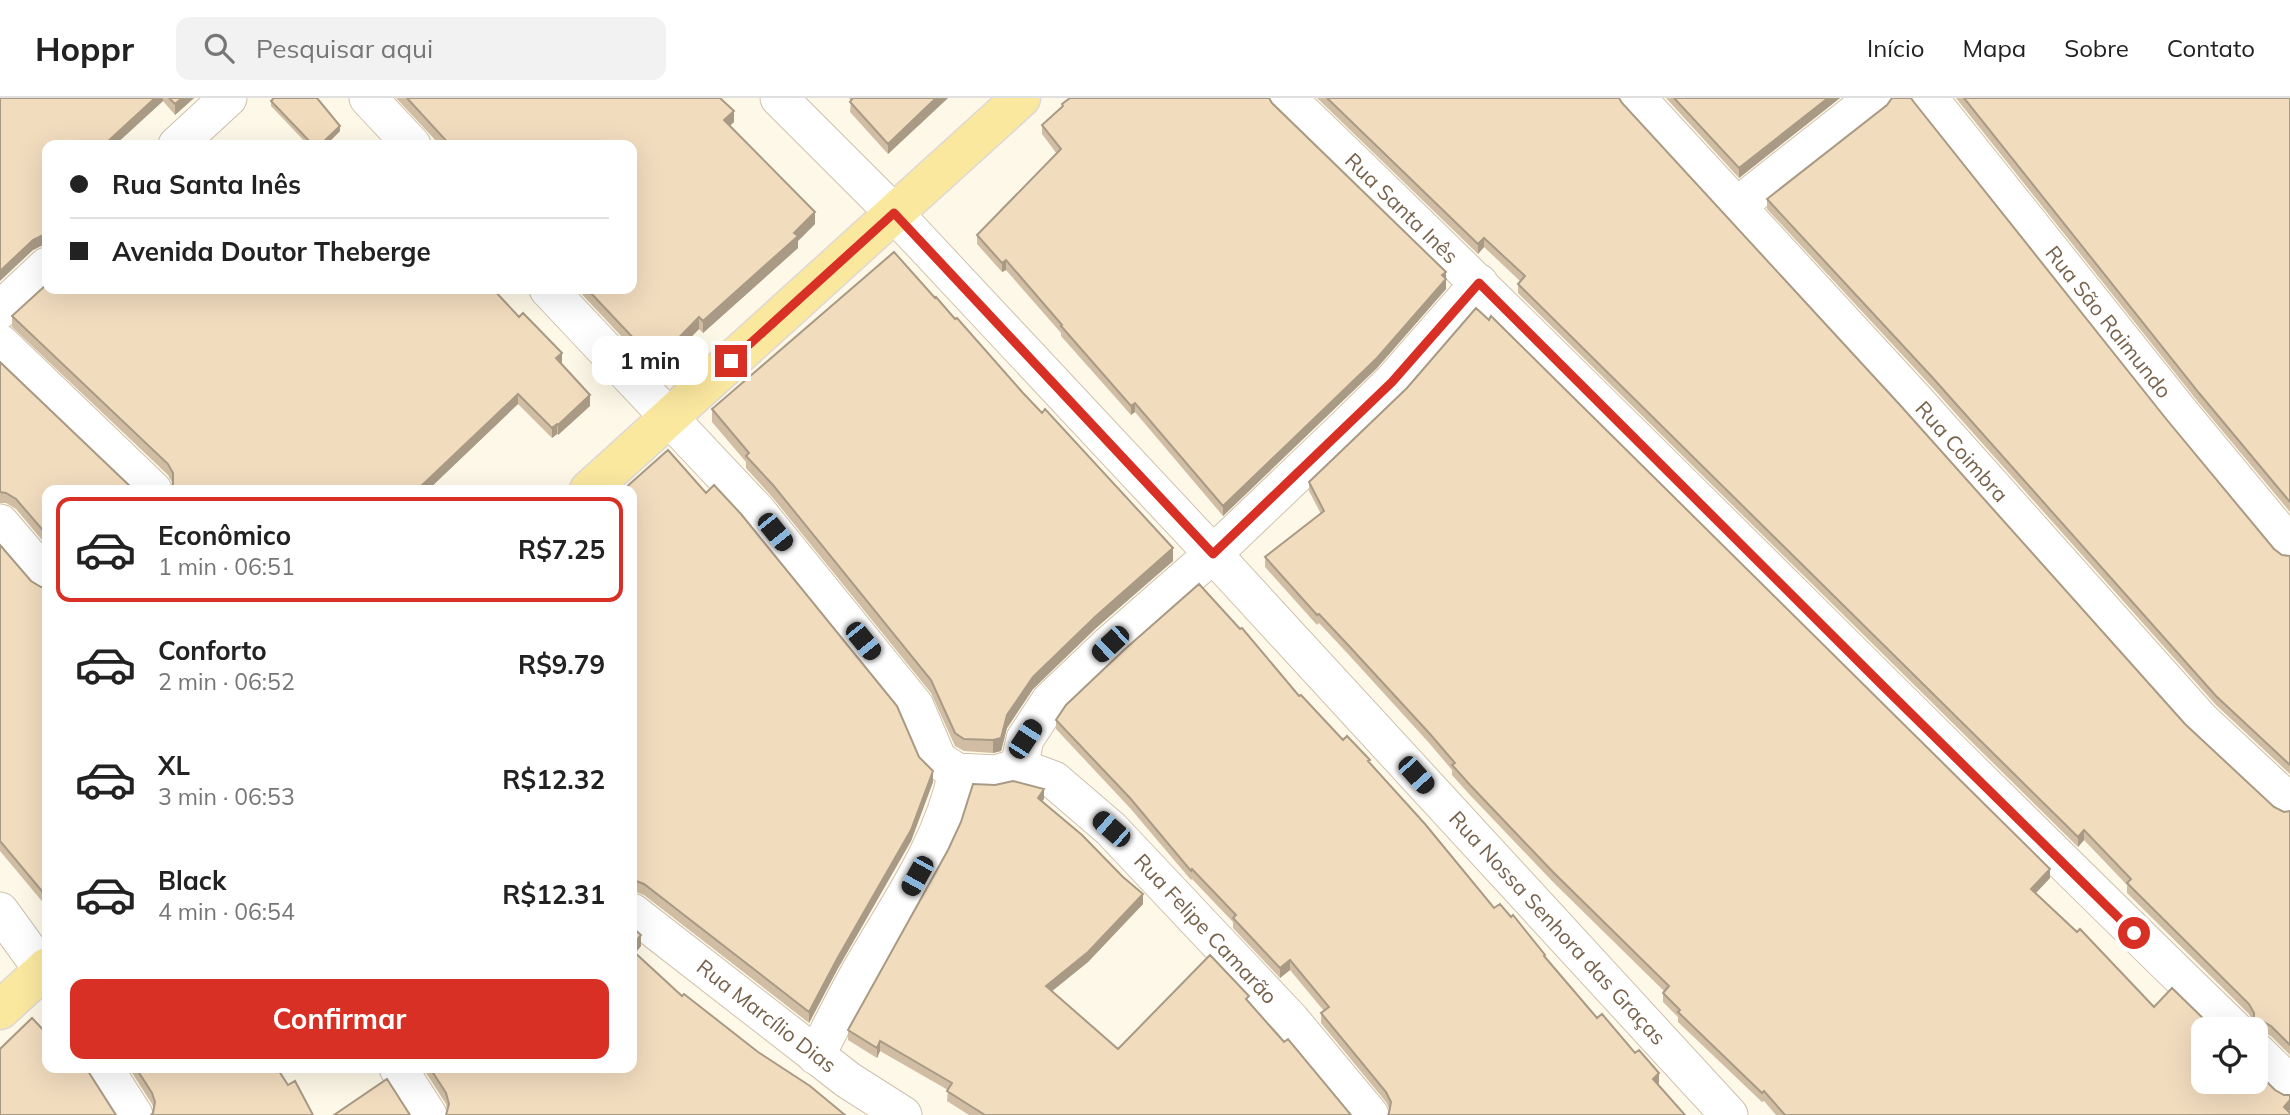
<!DOCTYPE html>
<html lang="pt">
<head>
<meta charset="utf-8">
<style>
  :root { --surface:#fff; --page:#f2f2f2; --text:#222; --muted:#767676; --line:#e0e0e0; --accent:#d93025 }
  body { margin:0; font-family:Mulish,sans-serif; background:var(--page); color:var(--text); height:100vh; display:flex; flex-direction:column; font-size:26px; white-space:nowrap }
  * { box-sizing:border-box; margin:0 }
  p { font-size:23px; color:var(--muted) }
  .icon { flex:none; width:38px; height:38px; fill:none; stroke:currentColor; stroke-width:2; stroke-linecap:round; stroke-linejoin:round }
  .map { position:relative; flex:1; overflow:hidden }
  .side { position:absolute; left:42px; top:387px; width:595px; height:588px; display:flex; flex-direction:column; background:var(--surface); border-radius:14px; box-shadow:0 7px 28px #0002 }
  .side>* { flex:none }
  .guide { position:absolute; left:42px; top:42px; width:595px; height:154px; border-radius:14px; box-shadow:0 7px 28px #0002; display:grid; align-content:center; height:154px; padding:0 28px; background:var(--surface) }
  .tools { position:absolute; left:2191px; top:919px; display:grid; gap:14px }
  .tools a { display:grid; place-items:center; width:77px; height:77px; border-radius:14px; background:var(--surface); box-shadow:0 7px 28px #0002; font-size:35px }
  .end { position:absolute; width:32px; height:32px; margin:-16px; border:9px solid #d93025; background:#fff; box-shadow:0 0 0 4px #fff }
  .from { border-radius:50% }
  .bubble { position:absolute; height:49px; border-radius:14px; background:var(--surface); box-shadow:0 7px 28px #0002; font-size:23px; font-weight:700; line-height:49px; text-align:center }
  .car { position:absolute; width:21px; height:42px; margin:-21px -10px; border-radius:9px; box-shadow:0 0 5px 2px #0007; background:linear-gradient(#222 24%,#8ab4d8 0 40%,#222 0 76%,#8ab4d8 0 86%,#222 0) }
  .guide b { display:flex; align-items:center; gap:24px; height:66px; font-size:26px }
  .guide b+b { border-top:2px solid var(--line) }
  .guide i { width:18px; height:18px; background:var(--text) }
  ul { padding:12px 0 0; list-style:none }
  li { display:flex; align-items:center; gap:21px; height:105px; margin:0 14px 10px; padding:0 14px; border:4px solid transparent; border-radius:14px }
  li div { flex:1 }
  li b { display:block; font-size:26px }
  li em { font-style:normal; font-weight:700 }
  li.active { border-color:var(--accent) }
  li>.icon { width:63px; height:63px; stroke-width:1.5 }
  .action { display:flex; gap:14px; margin-top:auto; padding:14px 28px }
  .action a { flex:1; height:80px; border-radius:14px; background:var(--accent); color:#fff; font-size:28px; font-weight:700; line-height:80px; text-align:center }
  header { display:flex; align-items:center; gap:42px; box-sizing:border-box; height:98px; padding:0 35px; background:var(--surface); border-bottom:2px solid var(--line) }
  header strong { font-size:33px }
  nav { display:flex; gap:38px; margin-inline-start:auto; font-size:24px }
  .search { width:490px; height:63px; background:var(--page); display:flex; align-items:center; gap:18px; box-sizing:border-box; padding:0 24px; border-radius:14px; color:var(--muted); font-size:26px }
  .map>svg:first-child { display:block }
</style>
</head>
<body>
<header>
<strong>Hoppr</strong>
<div class="search"><svg class="icon" aria-label="search" viewBox="0 0 24 24"><circle cx="10" cy="10" r="6"/><path d="M15 15l6 6"/></svg>Pesquisar aqui</div>
<nav><a>Início</a><a>Mapa</a><a>Sobre</a><a>Contato</a></nav>
</header>
<div class="map">
<svg width="2290" height="1017" viewBox="0 0 2290 1017">
  <rect width="100%" height="100%" fill="#fdf8e7"/>
  <g fill="none" stroke-linecap="round" stroke-linejoin="round">
    <defs>
      <g id="minor">
        <path d="M368,0L412,47"/>
        <path id="s1" d="M779,0L894,115L1213,456L1729,1017"/>
        <path id="s2" d="M1287,0C1606,306 1916,623 2234,931"/>
        <path id="s3" d="M1637,0L1916,303L2201,622L2288,703"/>
        <path id="s4" d="M1929,0L2183,318L2290,447"/>
        <path d="M177,47L228,0"/>
        <path d="M1737,108L1874,0"/>
        <path d="M548,191L757,413L915,608L938,662L957,674L996,676L1019,669L1025,641L1050,603L1110,546L1213,456L1343,332L1392,284L1479,185"/>
        <path d="M0,212L47,168"/>
        <path d="M0,245L153,392"/>
        <path d="M0,425L47,480"/>
        <path id="s5" d="M1019,669L1054,682L1111,731L1291,922L1370,1017"/>
        <path d="M0,813L47,878"/>
        <path id="s6" d="M632,814L848,982L903,1017"/>
        <path d="M2256,953L2290,986"/>
        <path d="M816,958C831,929 845,900 861,872C898,807 942,748 957,674"/>
        <path d="M104,970L134,1017"/>
        <path d="M398,970L428,1017"/>
      </g>
      <path id="major" d="M589,392L1021,0
        M0,912L47,869"/>
    </defs>
    <use href="#minor" stroke="#cfc1ad" stroke-width="39"/>
    <use href="#major" stroke="#ded9d4" stroke-width="41"/>
    <use href="#minor" stroke="#fff" stroke-width="37"/>
    <use href="#major" stroke="#fbe89f" stroke-width="38"/>
  </g>
  <path fill="#d0bda3" d="M0,0H194L175,17L163,3L115,47H47V148L43,147L33,152Z
    M396,0H720L734,24L730,28L815,126L798,143V150L703,235L699,231L659,272L638,256L577,191H632V47H440Z
    M849,0H948L888,56L850,14L851,3Z
    M1317,0H1619L1622,5L2185,626L2274,709L2284,714L2290,713V957L2271,938L2262,933H2256V931H2254V925L2249,916L2127,795V787L2084,742L2078,749L1518,195V186L1520,183L1484,149L1478,156Z
    M1666,0H1840L1739,80Z
    M1956,0H2290V414L2199,305Z
    M271,3L340,33L326,47H308L271,8Z
    M1913,3L2167,322L2274,451L2282,457L2290,458V676L2216,607L1932,289L1767,111V101L1887,7Z
    M1272,5L1446,174V191L1377,270L1223,418L1135,314L1131,317L1061,238V235L1006,172L1002,174L977,146V137L1057,56L1042,36V27L1062,9V6Z
    M935,200L1023,295L1173,463L1096,530L1033,591L1007,630L1001,653L993,655L964,653L955,648L931,595L773,400L746,370V364L712,324V311Z
    M12,218L562,266L590,308L558,337L557,336L552,340L518,306L428,392H170L173,386L168,377L12,229Z
    M0,264L47,392V448L16,411L6,405H0Z
    M1309,384L2050,780L2036,795L2154,909L2275,992L2284,997H2290V1012L2288,1014L2290,1017H1776L1764,1003L1762,1004L1678,924V919L1663,904V895L1664,893L1553,784L1470,697L1452,677V672L1430,646L1349,557L1319,525L1317,527L1265,469V459L1321,416L1309,393Z
    M632,392L919,659L933,684L911,743L837,872L809,925L644,797L634,793L632,794Z
    M0,447L31,483L41,489L47,490V807L46,808L0,753Z
    M1299,598L1343,642L1370,665L1494,810L1545,860L1597,920L1659,985L1657,987L1389,1015L1390,1012L1386,1004L1321,925V915L1324,913L1290,872L1280,880L1233,830V824L1192,781L1191,782L1130,710L1056,631V622Z
    M1044,701L1042,703L1143,806L1088,864L1052,893L1118,951L1249,904L1351,1017H969L947,1003L948,992L880,953L877,960L848,942V932Z
    M632,829L641,848L635,855L682,898L758,954L447,1012L446,1006L423,970H632Z
    M129,970H277L288,987L313,1017L153,1015L154,1011L152,1006Z"/>
  <path fill="#a99a85" d="M155,0H163V3L115,47H105V46Z
    M182,0H194L175,17V6Z
    M936,0H948L888,56V46Z
    M1828,0H1840L1739,80V70Z
    M734,13V24L724,33V22Z
    M340,28V33L326,47H320Z
    M815,114V126L798,143V150L703,235V223Z
    M43,137V147L33,152L0,183V173L33,142Z
    M1484,140V149L1478,156V146Z
    M1006,162V172L1002,174V165Z
    M1446,174V191L1377,270L1223,418V408Z
    M699,219V231L659,272V260Z
    M562,255V266L556,260Z
    M518,296V306L428,392H417Z
    M590,297V308L558,337V327Z
    M1135,305V314L1131,317V308Z
    M557,326V336L552,340V330Z
    M1173,450V463L1096,530L1033,591L1007,630L1001,653L993,655V642L1007,617L1033,579L1096,518Z
    M933,673V684L911,743L837,872L809,925V914Z
    M1044,691V701L1038,709V700Z
    M2084,732V742L2078,749V739Z
    M2050,771V780L2031,800V791Z
    M1143,796V806L1088,864L1046,898V888Z
    M641,837V848L632,859V848Z
    M1290,862V872L1280,880V870Z
    M880,943V953L877,960V950Z
    M1659,975V985L1653,991V981Z
    M2290,1002V1012L2285,1017L2284,1009Z"/>
  <path fill="#f2dcbe" stroke="#a99a85" stroke-width="2" d="M0,0H155L105,46L107,47H47V137H43L33,142L0,173Z
    M169,0H182L175,6Z
    M274,0H317L340,28L320,47H313L271,3Z
    M407,0H720L734,13L724,22L815,114L794,135L798,138L703,223L699,219L659,260L638,245L587,191H632V47H450Z
    M853,0H936L888,46L850,4Z
    M1070,0H1269L1272,5L1446,174L1442,177L1446,181L1377,260L1223,408L1135,305L1131,308L1061,228L1062,227L1006,162L1002,165L977,137L1061,51L1042,27L1063,8L1062,6Z
    M1327,0H1619L1622,5L1900,307L2185,626L2274,709L2284,714L2290,713V947L2271,928L2262,923H2254V915L2249,906L2127,785L2131,781L2084,732L2078,739L1518,186L1525,178L1484,140L1478,146Z
    M1674,0H1828L1739,70Z
    M1892,0H1911L1913,3L2167,322L2274,451L2282,457L2290,458V667L2216,598L1932,279L1767,101L1887,7Z
    M1964,0H2290V404L2199,295Z
    M894,154L935,200L936,199L955,221L957,220L1023,295L1042,315L1045,311L1173,450L1096,518L1033,579L1007,617L1001,640L993,642L964,641L955,635L931,582L773,387L746,358L749,355L712,311Z
    M47,186V191H493L519,219L523,215L562,255L556,260L590,297L558,327L557,326L552,330L518,296L417,392H170L173,386V375L168,366L12,218Z
    M1476,210L1489,222L1491,218L2050,771L2031,791L2077,834L2080,831L2154,909L2172,890L2214,931H2203V984H2256V973L2275,992L2284,997H2290V1002L2284,1009L2290,1015V1017H1785L1764,993L1762,995L1678,914L1680,912L1663,895L1669,888L1553,774L1470,687L1452,667L1455,665L1430,636L1349,548L1319,516L1317,517L1265,459L1324,413L1309,384L1407,290Z
    M0,264L134,392H47V437L16,401L6,395L0,394Z
    M668,352L706,395L714,387L741,416L897,608L919,659L933,673L911,732L837,861L809,914L644,786L634,782L632,783V392H623Z
    M0,447L31,483L41,489L47,490V797L46,798L0,743Z
    M1199,486L1240,531L1242,530L1299,598L1301,597L1343,642L1347,638L1370,662L1368,663L1425,726L1494,810L1500,806L1511,819L1513,817L1545,857L1544,858L1597,920L1602,916L1635,955L1639,952L1659,975L1653,981L1685,1017H1388L1389,1015L1391,1004L1386,994L1321,915L1329,909L1290,862L1280,870L1233,820L1236,817L1192,771L1191,773L1130,700L1056,622L1066,607L1124,552Z
    M1013,683L1044,691L1038,700L1082,737L1123,779L1143,796L1088,854L1046,888L1118,951L1210,857L1249,898L1246,901L1284,944L1288,941L1351,1017H985L947,993L952,985L880,943L877,950L848,932L948,752L961,724L973,686L995,687Z
    M632,829L641,837L632,848Z
    M632,852L682,898L684,896L758,954L810,988L845,1017H446L449,1006L446,995L430,970H632Z
    M32,920L47,936V970H86L116,1017H0V951Z
    M136,970H277L288,987L295,983L313,1017H151L153,1015L155,1004L152,995Z
    M387,981L410,1017H334Z"/>
  <g fill="none" stroke-linecap="round" stroke-linejoin="round">
    <path stroke="#d93025" stroke-width="9" d="M731,263L894,115L1213,456L1392,284L1479,185L1884,589L2134,835"/>
  </g>
  <g text-anchor="middle" stroke-width="7" stroke-linejoin="round" paint-order="stroke">
    <g font-size="21" fill="#77624b" stroke="#fffbed">
      <text dy="7" stroke="none"><textPath href="#s2" startOffset="159">Rua Santa Inês</textPath></text>
      <text dy="7" stroke="none"><textPath href="#s4" startOffset="287">Rua São Raimundo</textPath></text>
      <text dy="7" stroke="none"><textPath href="#s3" startOffset="480">Rua Coimbra</textPath></text>
      <text dy="7" stroke="none"><textPath href="#s1" startOffset="1138">Rua Nossa Senhora das Graças</textPath></text>
      <text dy="7" stroke="none"><textPath href="#s5" startOffset="250">Rua Felipe Camarão</textPath></text>
      <text dy="7" stroke="none"><textPath href="#s6" startOffset="170">Rua Marcílio Dias</textPath></text>
    </g>
  </g>
</svg>
<div class="tools">
<a><svg class="icon" aria-label="locate" viewBox="0 0 24 24"><circle cx="12" cy="12" r="6"/><path d="M12 2v4M12 18v4M2 12h4M18 12h4"/></svg></a>
</div>
<i class="end from" style="left:2134px;top:835px"></i>
<i class="end" style="left:731px;top:263px"></i>
<div class="bubble" style="left:592px;top:238px;width:116px">1 min</div>
<i class="car" style="left:775px;top:434px;rotate:141deg"></i>
<i class="car" style="left:863px;top:543px;rotate:141deg"></i>
<i class="car" style="left:1110px;top:546px;rotate:227deg"></i>
<i class="car" style="left:1025px;top:641px;rotate:33deg"></i>
<i class="car" style="left:1416px;top:677px;rotate:138deg"></i>
<i class="car" style="left:1111px;top:731px;rotate:311deg"></i>
<i class="car" style="left:917px;top:778px;rotate:209deg"></i>
<div class="guide">
<b><i class="from"></i>Rua Santa Inês</b>
<b><i></i>Avenida Doutor Theberge</b>
</div>
<section class="side">
<ul>
<li class="active"><svg class="icon" aria-label="car" viewBox="0 0 24 24"><path d="M5 17H2v-5l4-1 3-4h7l3 4 3 1v5h-3M9 17h6M6 11h13"/><circle cx="7" cy="17" r="2"/><circle cx="17" cy="17" r="2"/></svg><div><b>Econômico</b><p>1 min · 06:51</p></div><em>R$7.25</em></li>
<li><svg class="icon" aria-label="car" viewBox="0 0 24 24"><path d="M5 17H2v-5l4-1 3-4h7l3 4 3 1v5h-3M9 17h6M6 11h13"/><circle cx="7" cy="17" r="2"/><circle cx="17" cy="17" r="2"/></svg><div><b>Conforto</b><p>2 min · 06:52</p></div><em>R$9.79</em></li>
<li><svg class="icon" aria-label="car" viewBox="0 0 24 24"><path d="M5 17H2v-5l4-1 3-4h7l3 4 3 1v5h-3M9 17h6M6 11h13"/><circle cx="7" cy="17" r="2"/><circle cx="17" cy="17" r="2"/></svg><div><b>XL</b><p>3 min · 06:53</p></div><em>R$12.32</em></li>
<li><svg class="icon" aria-label="car" viewBox="0 0 24 24"><path d="M5 17H2v-5l4-1 3-4h7l3 4 3 1v5h-3M9 17h6M6 11h13"/><circle cx="7" cy="17" r="2"/><circle cx="17" cy="17" r="2"/></svg><div><b>Black</b><p>4 min · 06:54</p></div><em>R$12.31</em></li>
</ul>
<div class="action"><a>Confirmar</a></div>
</section>
</div>
</body>
</html>
